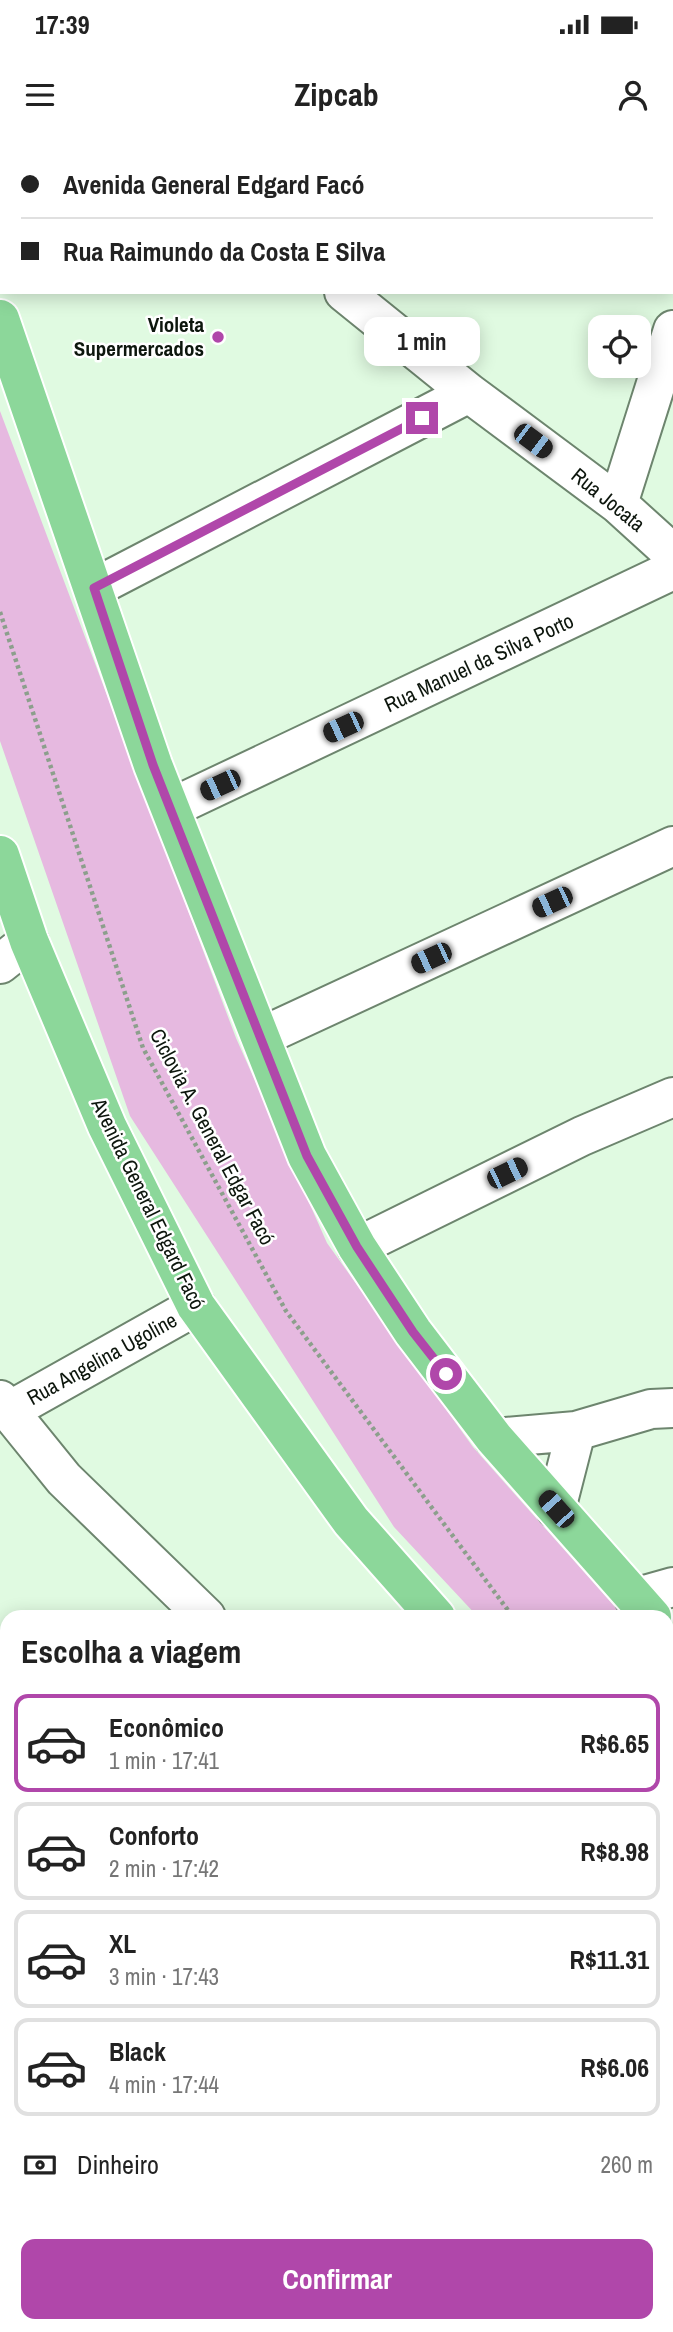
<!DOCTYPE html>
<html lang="pt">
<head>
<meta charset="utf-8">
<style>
  :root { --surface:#fff; --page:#f2f2f2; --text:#222; --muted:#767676; --line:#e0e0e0; --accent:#b047aa }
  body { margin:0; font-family:"Archivo Narrow",sans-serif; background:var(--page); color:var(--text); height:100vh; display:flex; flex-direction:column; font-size:26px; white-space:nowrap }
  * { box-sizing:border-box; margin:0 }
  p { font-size:23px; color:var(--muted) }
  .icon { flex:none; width:38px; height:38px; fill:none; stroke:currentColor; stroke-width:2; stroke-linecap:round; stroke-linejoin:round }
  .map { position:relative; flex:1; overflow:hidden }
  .drawer { position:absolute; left:0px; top:1470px; width:674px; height:723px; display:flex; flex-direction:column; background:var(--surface); border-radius:21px 21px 0 0; box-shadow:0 4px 18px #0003 }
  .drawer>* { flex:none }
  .guide { position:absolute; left:0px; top:0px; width:674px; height:154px; box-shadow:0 4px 18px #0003; display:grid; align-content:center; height:154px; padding:0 21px; background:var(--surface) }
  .tools { position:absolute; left:588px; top:175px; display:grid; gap:14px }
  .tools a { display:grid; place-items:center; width:63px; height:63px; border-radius:14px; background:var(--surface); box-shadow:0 4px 18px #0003; font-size:35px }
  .end { position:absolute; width:32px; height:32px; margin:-16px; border:9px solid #b047aa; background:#fff; box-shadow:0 0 0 4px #fff }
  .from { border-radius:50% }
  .bubble { position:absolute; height:49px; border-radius:14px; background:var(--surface); box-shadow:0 4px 18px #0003; font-size:23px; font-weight:700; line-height:49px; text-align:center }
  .car { position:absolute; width:21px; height:42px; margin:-21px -10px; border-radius:9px; box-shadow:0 0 5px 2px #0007; background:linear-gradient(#222 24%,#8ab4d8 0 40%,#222 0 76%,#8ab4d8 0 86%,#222 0) }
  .guide b { display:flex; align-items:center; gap:24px; height:66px; font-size:26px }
  .guide b+b { border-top:2px solid var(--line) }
  .guide i { width:18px; height:18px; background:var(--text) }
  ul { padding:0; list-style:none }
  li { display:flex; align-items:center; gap:21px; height:98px; margin:0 14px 10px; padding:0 7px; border:4px solid var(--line); border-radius:14px }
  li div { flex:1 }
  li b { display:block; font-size:26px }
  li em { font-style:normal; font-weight:700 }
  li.active { border-color:var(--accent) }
  li>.icon { width:63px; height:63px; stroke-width:1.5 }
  h2 { padding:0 21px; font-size:32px; line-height:84px }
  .pay { display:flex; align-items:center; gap:18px; height:77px; padding:0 21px; font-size:26px }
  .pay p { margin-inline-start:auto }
  .primary-button { display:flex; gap:14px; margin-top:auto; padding:14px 21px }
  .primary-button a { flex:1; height:80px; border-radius:14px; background:var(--accent); color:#fff; font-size:28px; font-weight:700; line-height:80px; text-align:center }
  .status { display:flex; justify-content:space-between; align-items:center; height:49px; padding:0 35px; background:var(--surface); direction:ltr }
  .status svg { height:19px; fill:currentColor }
  header { display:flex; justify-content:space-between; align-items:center; height:91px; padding:0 21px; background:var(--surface); font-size:32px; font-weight:700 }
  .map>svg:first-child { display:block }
</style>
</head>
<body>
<div class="status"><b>17:39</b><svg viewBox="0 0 49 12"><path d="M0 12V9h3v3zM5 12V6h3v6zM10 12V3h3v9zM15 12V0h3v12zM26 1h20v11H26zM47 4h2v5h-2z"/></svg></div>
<header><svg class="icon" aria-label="menu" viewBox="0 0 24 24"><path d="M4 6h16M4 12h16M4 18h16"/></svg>Zipcab<svg class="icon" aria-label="person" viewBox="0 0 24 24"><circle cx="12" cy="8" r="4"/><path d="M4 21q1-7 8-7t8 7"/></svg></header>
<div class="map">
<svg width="673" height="2192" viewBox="0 0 673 2192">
  <rect width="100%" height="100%" fill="#e0fae1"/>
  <path fill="#e6b9e0" d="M0,271L236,898L327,1103L473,1307L624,1477H478L394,1387L130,976L0,601Z
    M667,1525L673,1532V1685L667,1679Z"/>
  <path fill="#647c66" d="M673,1828V1896L667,1890V1834Z"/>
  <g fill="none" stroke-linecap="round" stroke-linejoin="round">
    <defs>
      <path id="minor" d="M157,0L159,2
        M659,0L661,2
        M0,26L2,25
        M0,102L2,101
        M344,152L469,253L618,364L673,414
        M618,364L673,190
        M94,448L469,253
        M171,668L673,430
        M0,824L29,801
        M261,897L673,706
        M357,1107L582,996L673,957
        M0,1260L64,1339L206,1477
        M9,1271L196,1166
        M494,1298L576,1291L651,1269L673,1268
        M556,1369L576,1291
        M634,1458L673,1447
        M667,1807L673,1800
        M0,1811L7,1826
        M183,2186L186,2192
        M340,2192L345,2186"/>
      <path id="major" d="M0,179L153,625L307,1016L357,1107L413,1192L494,1298L652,1477
        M0,715L29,801L107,986L196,1166L351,1381L436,1477
        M667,1737L673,1744"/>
    </defs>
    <use href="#minor" stroke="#6d856e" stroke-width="42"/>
    <use href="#major" stroke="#fff" stroke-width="42"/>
    <path stroke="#8c9f8c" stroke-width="4.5" stroke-dasharray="3.5 3.5" stroke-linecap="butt" d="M0,472L143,908L286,1171L513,1477
      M667,1638L673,1644"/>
    <use href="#minor" stroke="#fff" stroke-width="38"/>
    <use href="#major" stroke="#8cd79a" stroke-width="38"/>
  </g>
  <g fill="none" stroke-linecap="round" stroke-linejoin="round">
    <path stroke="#b047aa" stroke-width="9" d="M422,278L94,448L153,625L307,1016L357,1107L413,1192L446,1234"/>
  </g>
  <circle fill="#b047aa" stroke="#fff" stroke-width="2.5" cx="218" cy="197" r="7"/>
  <g text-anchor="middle" stroke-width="5" stroke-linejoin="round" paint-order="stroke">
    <g font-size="21" font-weight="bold" fill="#0d160d" stroke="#fff" text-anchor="end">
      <text x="204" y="192">Violeta<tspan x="204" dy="24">Supermercados</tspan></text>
    </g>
    <g font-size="21" fill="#0d160d" stroke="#fff">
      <text transform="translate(608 360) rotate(39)" y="7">Rua Jocata</text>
      <text transform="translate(479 523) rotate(-25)" y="7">Rua Manuel da Silva Porto</text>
      <text transform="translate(212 997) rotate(62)" y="7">Ciclovia A. General Edgar Facó</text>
      <text transform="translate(148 1064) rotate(64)" y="7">Avenida General Edgard Facó</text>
      <text transform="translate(102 1219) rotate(-29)" y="7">Rua Angelina Ugoline</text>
    </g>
  </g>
</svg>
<div class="tools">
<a><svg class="icon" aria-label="locate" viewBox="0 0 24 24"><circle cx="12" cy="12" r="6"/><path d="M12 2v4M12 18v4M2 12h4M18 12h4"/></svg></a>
</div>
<i class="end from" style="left:446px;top:1234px"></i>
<i class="end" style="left:422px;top:278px"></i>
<div class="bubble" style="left:364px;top:177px;width:116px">1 min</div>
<i class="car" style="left:533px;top:301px;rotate:127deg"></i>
<i class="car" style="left:343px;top:587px;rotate:245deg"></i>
<i class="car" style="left:220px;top:645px;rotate:245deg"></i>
<i class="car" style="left:552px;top:762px;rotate:245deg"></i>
<i class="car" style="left:431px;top:818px;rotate:245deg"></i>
<i class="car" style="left:507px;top:1033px;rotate:64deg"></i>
<i class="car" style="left:556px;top:1369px;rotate:318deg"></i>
<div class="guide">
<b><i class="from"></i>Avenida General Edgard Facó</b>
<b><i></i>Rua Raimundo da Costa E Silva</b>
</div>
<section class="drawer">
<h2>Escolha a viagem</h2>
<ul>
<li class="active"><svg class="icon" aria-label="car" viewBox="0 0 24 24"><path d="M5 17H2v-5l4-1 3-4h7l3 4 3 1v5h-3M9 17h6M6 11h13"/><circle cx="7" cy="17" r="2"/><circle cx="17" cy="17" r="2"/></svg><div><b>Econômico</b><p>1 min · 17:41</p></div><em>R$6.65</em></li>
<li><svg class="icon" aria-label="car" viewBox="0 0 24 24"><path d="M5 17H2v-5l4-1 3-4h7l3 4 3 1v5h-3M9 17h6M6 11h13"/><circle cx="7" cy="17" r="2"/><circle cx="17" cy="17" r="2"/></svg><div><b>Conforto</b><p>2 min · 17:42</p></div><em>R$8.98</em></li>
<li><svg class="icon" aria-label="car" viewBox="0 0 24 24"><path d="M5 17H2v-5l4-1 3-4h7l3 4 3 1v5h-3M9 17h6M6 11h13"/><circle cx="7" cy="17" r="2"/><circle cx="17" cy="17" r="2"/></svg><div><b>XL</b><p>3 min · 17:43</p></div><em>R$11.31</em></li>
<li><svg class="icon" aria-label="car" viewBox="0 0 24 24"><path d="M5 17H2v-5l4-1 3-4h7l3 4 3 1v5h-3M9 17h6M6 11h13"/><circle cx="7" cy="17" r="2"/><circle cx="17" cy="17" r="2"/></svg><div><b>Black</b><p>4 min · 17:44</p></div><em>R$6.06</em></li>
</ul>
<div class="pay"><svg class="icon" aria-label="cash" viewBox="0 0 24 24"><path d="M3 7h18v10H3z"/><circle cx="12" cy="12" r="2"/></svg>Dinheiro<p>260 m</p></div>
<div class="primary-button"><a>Confirmar</a></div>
</section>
</div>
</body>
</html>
